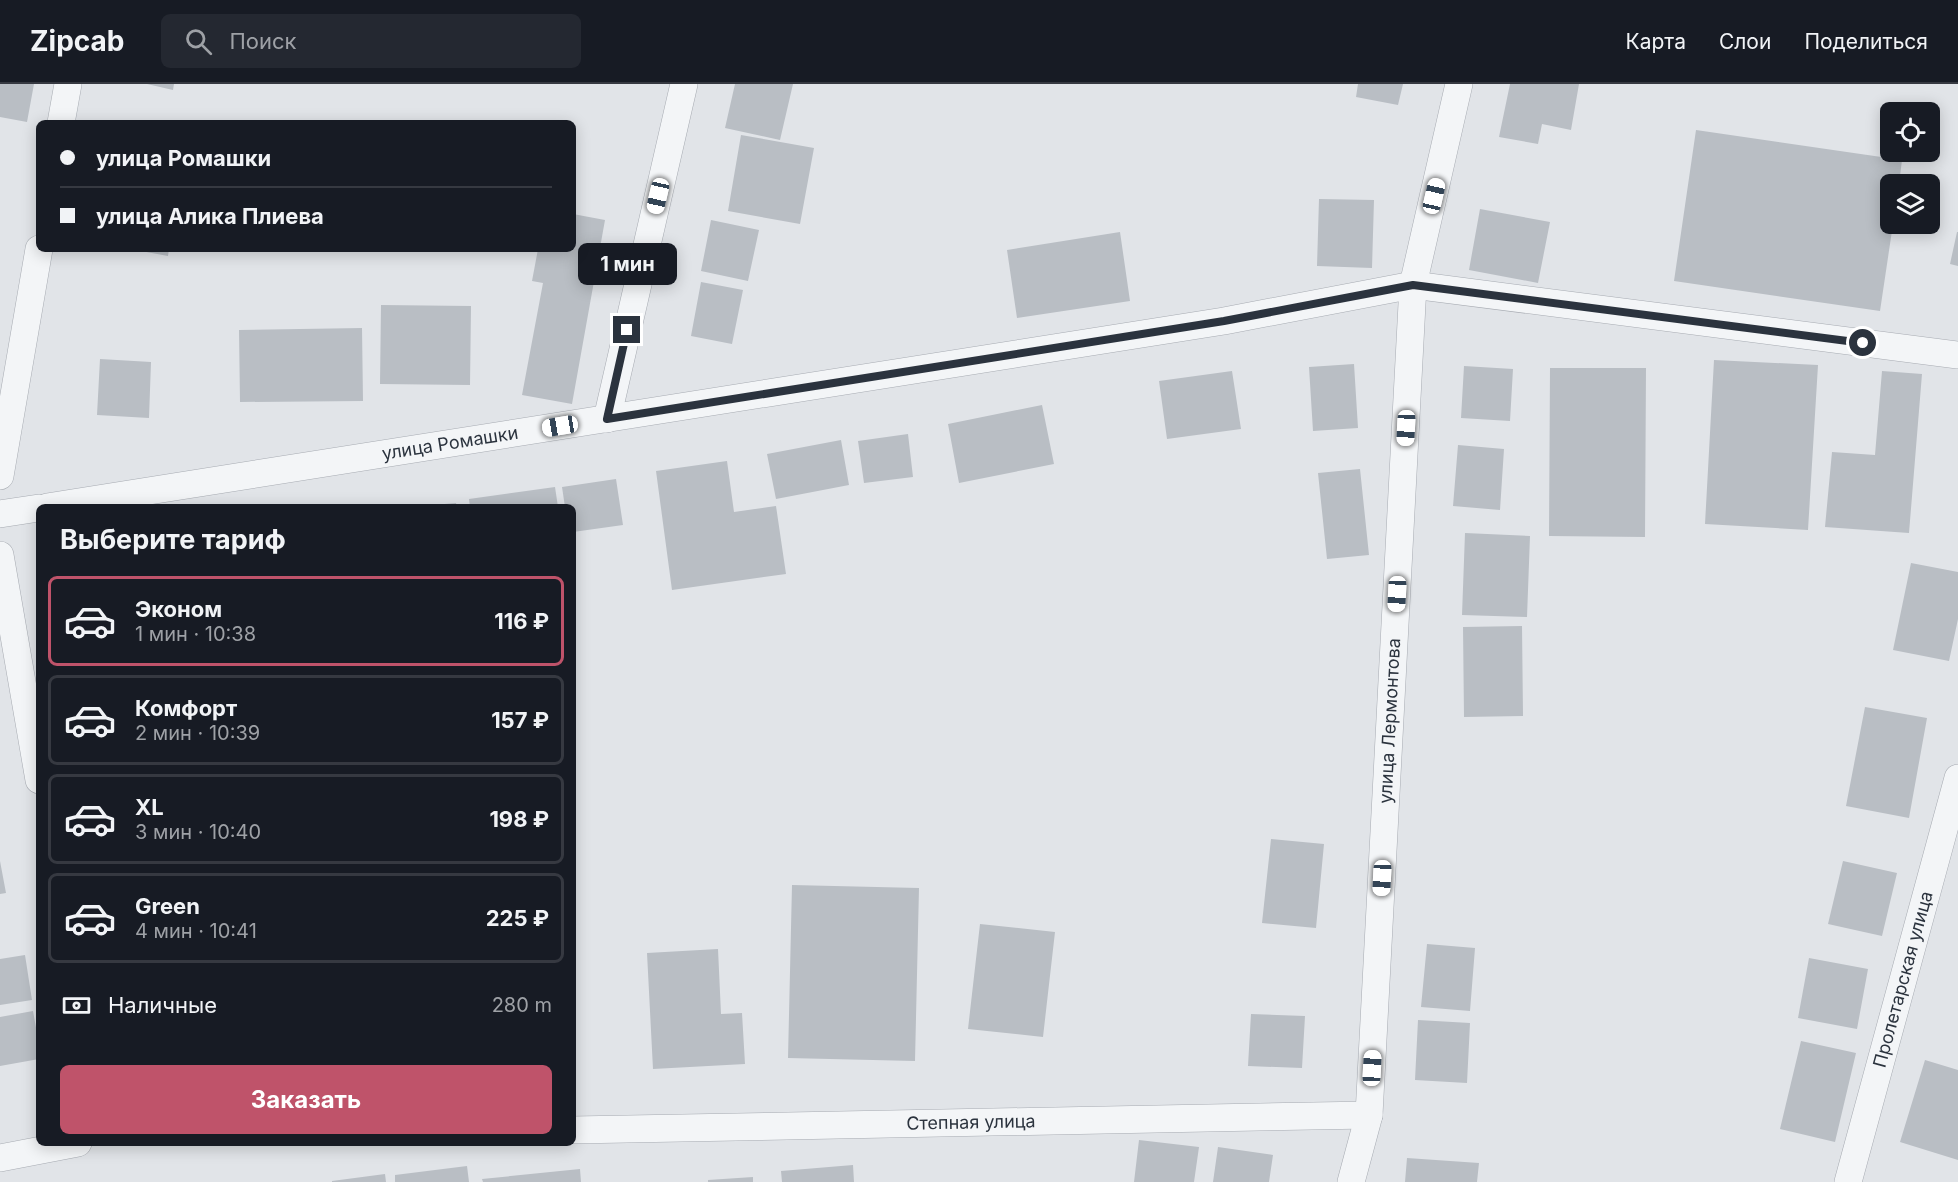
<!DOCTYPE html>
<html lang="ru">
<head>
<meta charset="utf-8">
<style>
  :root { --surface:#171b24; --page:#242831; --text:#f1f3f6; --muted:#9ea1a6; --line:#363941; --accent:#bf536a }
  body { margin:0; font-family:Inter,sans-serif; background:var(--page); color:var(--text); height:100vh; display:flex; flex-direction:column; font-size:22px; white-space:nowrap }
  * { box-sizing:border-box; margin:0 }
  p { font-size:20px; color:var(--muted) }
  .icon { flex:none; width:33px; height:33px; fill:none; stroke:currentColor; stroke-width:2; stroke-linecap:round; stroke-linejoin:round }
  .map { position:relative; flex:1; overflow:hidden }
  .sheet { position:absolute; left:36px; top:420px; width:540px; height:642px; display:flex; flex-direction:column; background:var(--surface); border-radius:9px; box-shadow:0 3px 15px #0003 }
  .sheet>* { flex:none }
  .guide { position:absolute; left:36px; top:36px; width:540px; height:132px; border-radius:9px; box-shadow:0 3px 15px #0003; display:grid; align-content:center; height:132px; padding:0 24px; background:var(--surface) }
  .fabs { position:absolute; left:1880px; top:18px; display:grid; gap:12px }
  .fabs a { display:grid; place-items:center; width:60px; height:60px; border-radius:9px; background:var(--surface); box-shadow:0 3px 15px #0003; font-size:30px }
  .end { position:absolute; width:27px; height:27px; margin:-14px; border:8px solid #2b333e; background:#fff; box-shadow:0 0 0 3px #fff }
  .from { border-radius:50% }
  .bubble { position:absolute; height:42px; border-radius:9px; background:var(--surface); box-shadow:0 3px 15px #0003; font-size:20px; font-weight:700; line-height:42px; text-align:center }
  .car { position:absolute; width:18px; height:36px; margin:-18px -9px; border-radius:8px; box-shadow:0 0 4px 2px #0007; background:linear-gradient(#fff 24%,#345 0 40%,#fff 0 76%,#345 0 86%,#fff 0) }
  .guide b { display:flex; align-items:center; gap:21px; height:57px; font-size:22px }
  .guide b+b { border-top:2px solid var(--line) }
  .guide i { width:15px; height:15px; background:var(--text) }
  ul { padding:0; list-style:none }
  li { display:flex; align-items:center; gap:18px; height:90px; margin:0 12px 9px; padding:0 12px; border:3px solid var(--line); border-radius:9px }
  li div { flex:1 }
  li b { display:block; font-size:22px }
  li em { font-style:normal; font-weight:700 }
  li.selected { border-color:var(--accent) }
  li>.icon { width:54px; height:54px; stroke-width:1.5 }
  h2 { padding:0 24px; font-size:27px; line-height:72px }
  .pay { display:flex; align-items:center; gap:15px; height:66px; padding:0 24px; font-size:22px }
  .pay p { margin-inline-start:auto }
  .action { display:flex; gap:12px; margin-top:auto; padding:12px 24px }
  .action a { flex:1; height:69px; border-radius:9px; background:var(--accent); color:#fff; font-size:24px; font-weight:700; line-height:69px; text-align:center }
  header { display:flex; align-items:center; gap:36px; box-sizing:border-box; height:84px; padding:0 30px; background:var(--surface); border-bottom:2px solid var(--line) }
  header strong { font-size:28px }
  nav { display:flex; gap:33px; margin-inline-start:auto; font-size:21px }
  .search { width:420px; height:54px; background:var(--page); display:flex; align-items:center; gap:15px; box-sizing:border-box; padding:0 21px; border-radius:9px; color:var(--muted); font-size:22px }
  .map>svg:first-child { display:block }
</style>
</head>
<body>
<header>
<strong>Zipcab</strong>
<div class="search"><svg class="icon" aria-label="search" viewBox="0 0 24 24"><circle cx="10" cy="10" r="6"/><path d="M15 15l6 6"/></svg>Поиск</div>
<nav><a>Карта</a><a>Слои</a><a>Поделиться</a></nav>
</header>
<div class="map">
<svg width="1958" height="1098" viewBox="0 0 1958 1098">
  <rect width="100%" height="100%" fill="#e1e4e8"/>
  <path fill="#b9bec4" d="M0,0H34L27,38L0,33Z
    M147,0H174L173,6Z
    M735,0H793L780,56L725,44Z
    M1358,0H1403L1398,21L1356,13Z
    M1510,0H1579L1571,46L1542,40L1538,60L1499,53Z
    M1696,46L1902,76L1899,100H1890V140H1893L1880,227L1674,197Z
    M741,51L814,64L800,140L728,127Z
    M1319,115L1374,116L1372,184L1317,182Z
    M1480,125L1550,138L1538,199L1469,186Z
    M573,130L605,136L572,320L522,311L543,199L532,197L538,165H573Z
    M711,136L759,146L748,197L701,187Z
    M1120,148L1130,217L1017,234L1007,166Z
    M1957,148H1958V182L1950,180Z
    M130,165H169L168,172Z
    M701,198L743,206L732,260L691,252Z
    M381,221L471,222L470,301L380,300Z
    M362,244L363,317L240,318L239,246Z
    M100,275L151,278L149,334L97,331Z
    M1714,276L1818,281L1808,446L1705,440Z
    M1354,280L1358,344L1313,347L1309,283Z
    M1464,282L1513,285L1510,337L1461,334Z
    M1550,284H1646L1645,453L1549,452Z
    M1232,287L1241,345L1167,355L1159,297Z
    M1882,287L1922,290L1909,449L1825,443L1832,368L1875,371Z
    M1042,321L1054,380L959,399L948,340Z
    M908,350L913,393L864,399L858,357Z
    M841,356L849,401L776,415L767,370Z
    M1458,361L1504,365L1500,426L1453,422Z
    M727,377L734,428L776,422L786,490L672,506L656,387Z
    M1360,385L1369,471L1327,475L1318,389Z
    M616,395L623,441L573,448V423H565L562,403Z
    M555,403L558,423H470L469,415Z
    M456,419L457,423H433V421Z
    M1465,449L1530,452L1527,533L1462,531Z
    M1911,479L1958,488V535L1949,577L1893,566Z
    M1522,542L1523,632L1464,633L1463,543Z
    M1865,623L1927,634L1909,734L1846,722Z
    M1271,755L1324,760L1316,844L1262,839Z
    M0,777L6,809L0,810Z
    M1843,777L1897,789L1882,852L1828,840Z
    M792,801L919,804L915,977L788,974Z
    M980,840L1055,848L1043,953L968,945Z
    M1427,860L1475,864L1470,927L1421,923Z
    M718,865L721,930L742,929L745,980L653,985L647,869Z
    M25,871L32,916L0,921V875Z
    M1809,874L1868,885L1857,945L1798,934Z
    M33,927L39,960V975L0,982V933Z
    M1251,930L1305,932L1302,984L1248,982Z
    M1418,936L1470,939L1467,999L1415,996Z
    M1801,957L1856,969L1835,1058L1780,1045Z
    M1925,976L1958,986V1076L1900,1058Z
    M1139,1056L1199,1063L1194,1098H1134Z
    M1218,1063L1273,1071L1269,1098H1213Z
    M1407,1074L1479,1079L1477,1098H1405Z
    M853,1081L854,1098H782L781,1087Z
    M467,1082L469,1098H395V1091Z
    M580,1085L581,1098H483L482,1095Z
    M385,1090L386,1098H332V1097Z
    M753,1093V1098H708V1096Z"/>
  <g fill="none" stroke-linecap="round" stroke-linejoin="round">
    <defs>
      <g id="minor">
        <path d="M61,39L68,0"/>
        <path d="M607,335L684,0"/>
        <path d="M0,392L39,165"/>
        <path id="s1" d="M47,423L1224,237L1413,201L1958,271"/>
        <path d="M0,430L39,424"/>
        <path d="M0,471L39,696"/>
        <path id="s2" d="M573,1046L1369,1031"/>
        <path d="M0,1074L78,1059"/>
        <path id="s3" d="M1351,1098L1369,1031L1413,201L1459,0"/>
        <path id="s4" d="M1848,1098L1958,694"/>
      </g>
    </defs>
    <use href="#minor" stroke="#a7abb2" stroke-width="28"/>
    <use href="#minor" stroke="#f3f5f7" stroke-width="27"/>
  </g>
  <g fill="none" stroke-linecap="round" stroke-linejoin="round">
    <path stroke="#2b333e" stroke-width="8" d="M627,246L607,335L1224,237L1413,201L1863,259"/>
  </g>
  <g text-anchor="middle" stroke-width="5" stroke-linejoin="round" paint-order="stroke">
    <g font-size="18" fill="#2b333e" stroke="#f0f3f6">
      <text dy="6" stroke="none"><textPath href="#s1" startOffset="408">улица Ромашки</textPath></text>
      <text dy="6" stroke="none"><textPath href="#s3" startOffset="464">улица Лермонтова</textPath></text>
      <text dy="6" stroke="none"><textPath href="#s4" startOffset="210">Пролетарская улица</textPath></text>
      <text dy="6" stroke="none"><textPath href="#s2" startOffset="398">Степная улица</textPath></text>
    </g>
  </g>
</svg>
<div class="fabs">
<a><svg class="icon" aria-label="locate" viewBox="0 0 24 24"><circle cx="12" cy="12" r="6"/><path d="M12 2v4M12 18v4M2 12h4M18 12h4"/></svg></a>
<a><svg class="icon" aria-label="layers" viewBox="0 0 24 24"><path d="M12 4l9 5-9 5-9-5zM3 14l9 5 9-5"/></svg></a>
</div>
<i class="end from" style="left:1863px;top:259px"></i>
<i class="end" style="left:627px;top:246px"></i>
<div class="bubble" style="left:578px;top:159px;width:99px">1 мин</div>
<i class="car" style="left:658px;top:112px;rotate:193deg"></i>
<i class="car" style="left:1434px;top:112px;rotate:13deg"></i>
<i class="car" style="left:560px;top:342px;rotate:261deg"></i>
<i class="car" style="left:1406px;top:344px;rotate:183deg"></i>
<i class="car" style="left:1397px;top:510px;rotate:183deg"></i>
<i class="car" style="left:1382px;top:794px;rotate:183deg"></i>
<i class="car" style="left:1372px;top:984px;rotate:3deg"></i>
<div class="guide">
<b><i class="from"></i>улица Ромашки</b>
<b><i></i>улица Алика Плиева</b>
</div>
<section class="sheet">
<h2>Выберите тариф</h2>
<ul>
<li class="selected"><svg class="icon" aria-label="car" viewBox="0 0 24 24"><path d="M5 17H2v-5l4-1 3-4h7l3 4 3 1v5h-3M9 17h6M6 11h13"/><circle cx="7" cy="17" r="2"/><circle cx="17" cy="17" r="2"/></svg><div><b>Эконом</b><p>1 мин · 10:38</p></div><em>116 ₽</em></li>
<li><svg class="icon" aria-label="car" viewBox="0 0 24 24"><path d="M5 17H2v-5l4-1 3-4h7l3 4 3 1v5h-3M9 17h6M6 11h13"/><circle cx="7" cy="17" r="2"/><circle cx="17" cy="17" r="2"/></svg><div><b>Комфорт</b><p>2 мин · 10:39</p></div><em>157 ₽</em></li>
<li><svg class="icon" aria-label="car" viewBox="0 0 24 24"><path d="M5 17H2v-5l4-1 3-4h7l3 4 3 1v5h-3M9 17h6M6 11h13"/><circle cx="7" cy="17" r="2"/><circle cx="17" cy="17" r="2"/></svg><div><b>XL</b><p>3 мин · 10:40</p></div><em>198 ₽</em></li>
<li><svg class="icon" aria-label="car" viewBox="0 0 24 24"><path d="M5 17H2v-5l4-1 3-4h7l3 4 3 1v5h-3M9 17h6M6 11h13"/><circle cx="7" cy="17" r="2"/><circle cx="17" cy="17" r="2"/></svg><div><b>Green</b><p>4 мин · 10:41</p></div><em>225 ₽</em></li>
</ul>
<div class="pay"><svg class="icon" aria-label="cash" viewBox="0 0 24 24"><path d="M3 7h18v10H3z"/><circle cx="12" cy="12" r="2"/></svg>Наличные<p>280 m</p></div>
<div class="action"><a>Заказать</a></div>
</section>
</div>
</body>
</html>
